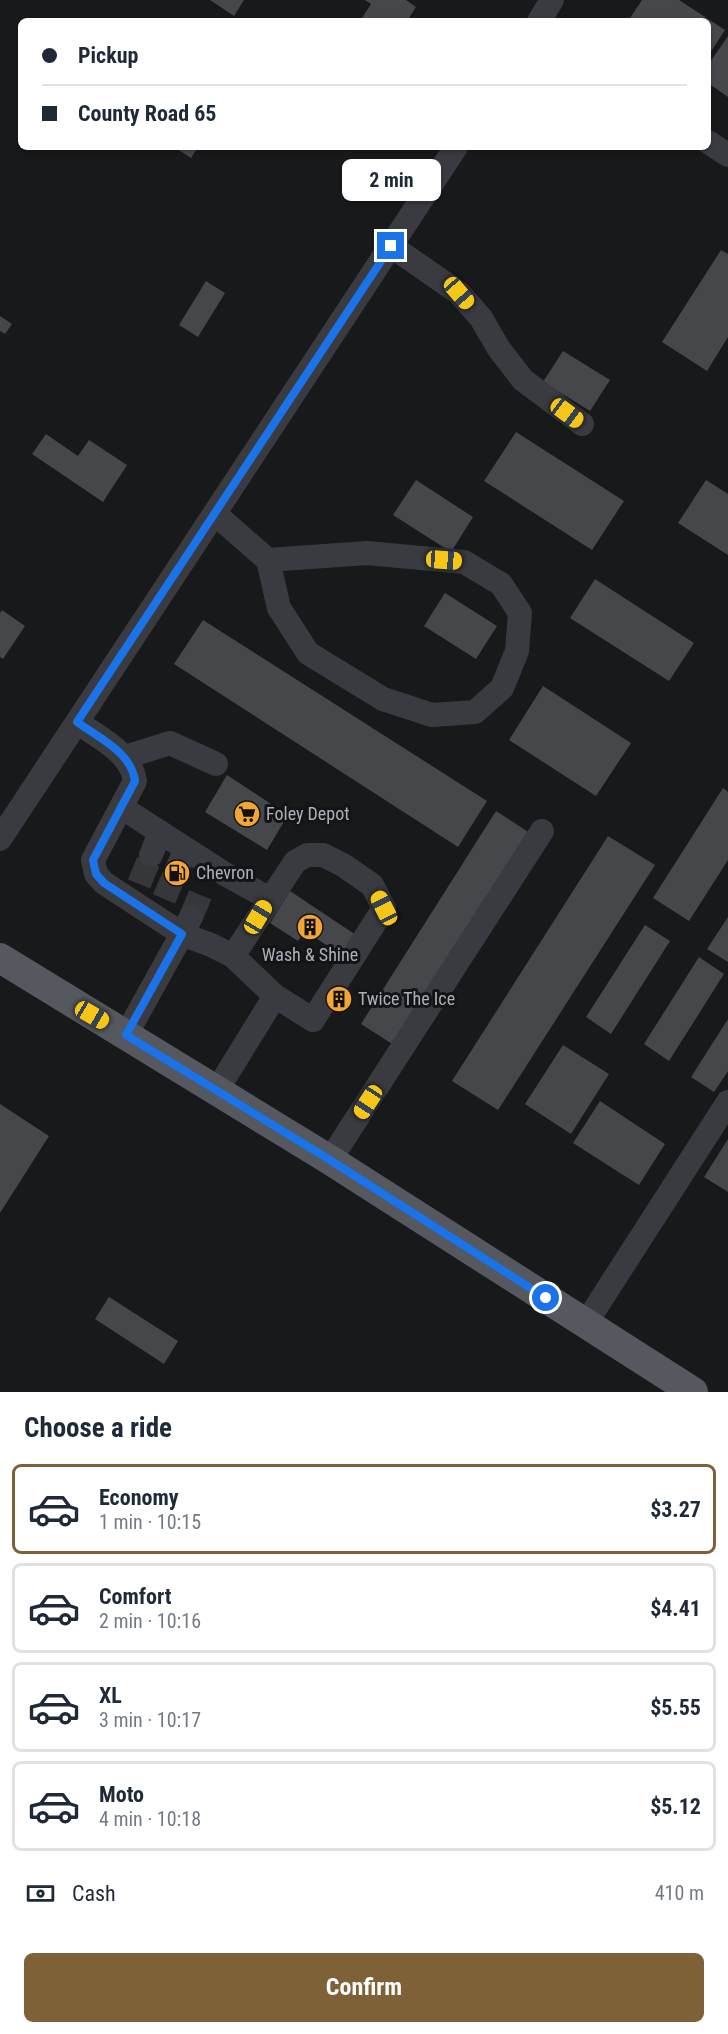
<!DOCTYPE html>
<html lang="en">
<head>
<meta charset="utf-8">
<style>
  :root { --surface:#fff; --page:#f2f2f3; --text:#1f2937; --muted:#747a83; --line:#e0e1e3; --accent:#7e6137 }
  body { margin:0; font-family:"Roboto Condensed",sans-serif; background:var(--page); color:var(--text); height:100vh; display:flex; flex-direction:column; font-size:22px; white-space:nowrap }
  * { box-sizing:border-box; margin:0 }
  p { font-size:20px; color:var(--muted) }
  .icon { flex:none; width:33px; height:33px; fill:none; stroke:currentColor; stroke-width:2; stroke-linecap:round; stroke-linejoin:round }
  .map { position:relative; height:1392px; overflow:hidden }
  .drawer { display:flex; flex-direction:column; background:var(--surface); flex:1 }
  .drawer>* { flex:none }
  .guide { position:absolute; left:18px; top:18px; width:693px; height:132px; border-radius:9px; box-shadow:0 2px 4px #0004; display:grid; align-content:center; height:132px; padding:0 24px; background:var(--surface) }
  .end { position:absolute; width:27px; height:27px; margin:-14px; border:8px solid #1a73e8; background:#fff; box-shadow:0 0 0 3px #fff }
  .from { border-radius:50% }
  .bubble { position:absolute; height:42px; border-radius:9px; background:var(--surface); box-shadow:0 2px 4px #0004; font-size:20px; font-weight:700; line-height:42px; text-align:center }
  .car { position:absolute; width:18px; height:36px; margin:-18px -9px; border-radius:8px; box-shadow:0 0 4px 2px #0007; background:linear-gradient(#f5c518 24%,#345 0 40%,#f5c518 0 76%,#345 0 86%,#f5c518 0) }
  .guide b { display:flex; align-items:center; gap:21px; height:57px; font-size:22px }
  .guide b+b { border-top:2px solid var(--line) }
  .guide i { width:15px; height:15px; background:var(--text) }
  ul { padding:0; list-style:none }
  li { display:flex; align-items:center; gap:18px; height:90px; margin:0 12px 9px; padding:0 12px; border:3px solid var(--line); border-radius:9px }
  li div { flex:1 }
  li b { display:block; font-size:22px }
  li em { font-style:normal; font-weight:700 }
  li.selected { border-color:var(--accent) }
  li>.icon { width:54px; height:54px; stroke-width:1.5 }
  h2 { padding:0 24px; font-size:27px; line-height:72px }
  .pay { display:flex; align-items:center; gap:15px; height:66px; padding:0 24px; font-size:22px }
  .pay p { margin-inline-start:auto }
  .action { display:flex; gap:12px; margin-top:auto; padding:12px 24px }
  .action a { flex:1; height:69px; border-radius:9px; background:var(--accent); color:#fff; font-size:24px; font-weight:700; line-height:69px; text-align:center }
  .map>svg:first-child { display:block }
</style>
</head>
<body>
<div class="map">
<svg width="728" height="1392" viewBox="0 0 728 1392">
  <rect width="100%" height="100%" fill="#18191b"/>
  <path fill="#45474b" d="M210,0H244L234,16Z
    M365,0H406L416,7L407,21H360L371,4Z
    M642,0H679L725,30L708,56V21H628Z
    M728,36V97L708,83V65Z
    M174,147H198L191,158Z
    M721,250L728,254V337L707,371L662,342Z
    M206,281L225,293L198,337L179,325Z
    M0,316L12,324L5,334L0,331Z
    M563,351L610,380L590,411L543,382Z
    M516,432L624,501L592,550L484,481Z
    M46,434L78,456L89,440L127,465L103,502L32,454Z
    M416,480L473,517L451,552L393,515Z
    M706,480L728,494V555L678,523Z
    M595,579L694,643L669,681L570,618Z
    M445,593L497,626L476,659L424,626Z
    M2,610L25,626L3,659L0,657V613Z
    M203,620L487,801L458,847L174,664Z
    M543,686L631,743L596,796L509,740Z
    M227,775L288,815L267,850L205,812Z
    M723,788L728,792V860L689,921L653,898Z
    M496,811L533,835L397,1047L361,1024Z
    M608,836L655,865L498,1110L452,1081Z
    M290,891L359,937L346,958L305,931L298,941L270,923Z
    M728,917V962L707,949Z
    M645,925L670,941L611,1034L586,1017Z
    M699,957L724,974L669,1061L644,1044Z
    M342,985L350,990L336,1012L329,1007Z
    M728,1019V1071L714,1092L691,1077Z
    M563,1045L609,1074L571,1134L525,1104Z
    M600,1101L665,1144L639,1185L573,1143Z
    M0,1104L49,1136L0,1213Z
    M728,1139V1192L704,1177Z
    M109,1297L178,1341L164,1364L95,1319Z"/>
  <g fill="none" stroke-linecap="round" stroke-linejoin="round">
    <path stroke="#35373b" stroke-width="24" stroke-dasharray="24 12" stroke-linecap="butt" d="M139,884L151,855
      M164,899L176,871
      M191,917L204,886"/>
    <path stroke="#393b40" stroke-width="24" d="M539,21L552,0
      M708,142L728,155
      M391,246L459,293L481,318L499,349L523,380L582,424
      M215,514L268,560L279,608L308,653L383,699L432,715L475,712L502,688L517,651L520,613L501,584L464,562L367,553L268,560
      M77,722C99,738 131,752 135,781L93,860L96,874L104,883L182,934L126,1035
      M125,757L170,743L216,764
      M121,807L225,874L270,899
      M0,839L456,147
      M151,855L160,832
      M176,871L186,849
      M191,917L182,934L211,945L233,956
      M217,1090L275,996L313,1020L384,908L372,885L343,865L323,855H307L295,862L233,956L275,996
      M330,1160L542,831
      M586,1323L728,1102"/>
    <path stroke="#55585f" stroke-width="30" d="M0,958L330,1160L693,1392"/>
  </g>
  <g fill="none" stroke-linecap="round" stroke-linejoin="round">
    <path stroke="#1a73e8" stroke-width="8" d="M391,246L77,722C99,738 131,752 135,781L93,860L96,874L104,883L182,934L126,1035L330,1160L546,1298"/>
  </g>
  <defs>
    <symbol id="supermarket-disc" viewBox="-11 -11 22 22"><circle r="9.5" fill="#f3a638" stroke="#131416"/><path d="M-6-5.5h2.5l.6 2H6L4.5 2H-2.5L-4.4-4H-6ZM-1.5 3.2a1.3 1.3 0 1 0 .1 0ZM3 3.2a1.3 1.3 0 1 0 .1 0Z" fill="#111"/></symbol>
    <symbol id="fuel-disc" viewBox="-11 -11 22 22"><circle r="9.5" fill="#f3a638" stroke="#131416"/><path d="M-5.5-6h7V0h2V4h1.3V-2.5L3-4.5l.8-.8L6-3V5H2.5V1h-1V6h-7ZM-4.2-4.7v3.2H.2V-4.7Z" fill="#111"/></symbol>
    <symbol id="building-disc" viewBox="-11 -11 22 22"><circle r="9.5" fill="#f3a638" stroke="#131416"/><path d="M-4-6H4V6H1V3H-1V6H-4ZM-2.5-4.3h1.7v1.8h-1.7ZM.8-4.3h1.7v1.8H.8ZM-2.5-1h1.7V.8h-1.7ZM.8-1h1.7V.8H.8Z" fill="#111"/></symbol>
  </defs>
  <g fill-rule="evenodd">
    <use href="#supermarket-disc" x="232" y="799" width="30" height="30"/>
    <use href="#fuel-disc" x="162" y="858" width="30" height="30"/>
    <use href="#building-disc" x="295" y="912" width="30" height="30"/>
    <use href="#building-disc" x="324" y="984" width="30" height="30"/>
  </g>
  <g text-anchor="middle" stroke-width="6" stroke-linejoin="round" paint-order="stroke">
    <g font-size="18" fill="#abb1ba" stroke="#131416" text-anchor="start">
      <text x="266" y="820">Foley Depot</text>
      <text x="196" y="879">Chevron</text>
      <text x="310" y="961" text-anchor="middle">Wash &amp; Shine</text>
      <text x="358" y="1005">Twice The Ice</text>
    </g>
  </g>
</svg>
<i class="end from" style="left:546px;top:1298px"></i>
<i class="end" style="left:391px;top:246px"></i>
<div class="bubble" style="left:342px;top:159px;width:99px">2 min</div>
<i class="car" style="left:459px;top:293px;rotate:139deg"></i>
<i class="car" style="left:567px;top:413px;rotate:127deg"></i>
<i class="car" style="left:444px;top:560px;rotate:94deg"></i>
<i class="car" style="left:384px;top:908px;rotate:333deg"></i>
<i class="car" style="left:258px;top:917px;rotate:31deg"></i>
<i class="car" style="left:92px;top:1015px;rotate:120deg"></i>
<i class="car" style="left:368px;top:1102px;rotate:213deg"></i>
<div class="guide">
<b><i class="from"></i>Pickup</b>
<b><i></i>County Road 65</b>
</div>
</div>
<section class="drawer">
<h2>Choose a ride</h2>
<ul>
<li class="selected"><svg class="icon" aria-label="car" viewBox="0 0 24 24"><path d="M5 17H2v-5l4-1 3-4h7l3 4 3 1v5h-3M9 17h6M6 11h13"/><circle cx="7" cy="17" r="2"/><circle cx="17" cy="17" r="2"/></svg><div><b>Economy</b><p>1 min · 10:15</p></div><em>$3.27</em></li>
<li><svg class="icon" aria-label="car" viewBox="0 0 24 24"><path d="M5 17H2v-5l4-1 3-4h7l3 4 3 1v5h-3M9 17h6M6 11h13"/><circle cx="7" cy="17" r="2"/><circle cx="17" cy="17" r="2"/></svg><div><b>Comfort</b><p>2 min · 10:16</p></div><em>$4.41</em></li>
<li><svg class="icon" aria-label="car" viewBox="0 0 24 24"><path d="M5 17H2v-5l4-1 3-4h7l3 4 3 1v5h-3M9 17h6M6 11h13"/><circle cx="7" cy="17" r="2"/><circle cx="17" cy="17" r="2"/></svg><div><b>XL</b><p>3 min · 10:17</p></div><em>$5.55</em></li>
<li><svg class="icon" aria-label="car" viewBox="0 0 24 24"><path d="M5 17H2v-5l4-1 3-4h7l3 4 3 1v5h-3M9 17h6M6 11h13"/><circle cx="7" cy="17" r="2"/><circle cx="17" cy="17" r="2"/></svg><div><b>Moto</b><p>4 min · 10:18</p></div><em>$5.12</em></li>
</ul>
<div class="pay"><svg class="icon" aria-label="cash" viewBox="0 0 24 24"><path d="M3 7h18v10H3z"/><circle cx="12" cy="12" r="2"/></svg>Cash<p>410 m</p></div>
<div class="action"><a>Confirm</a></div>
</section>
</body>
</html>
